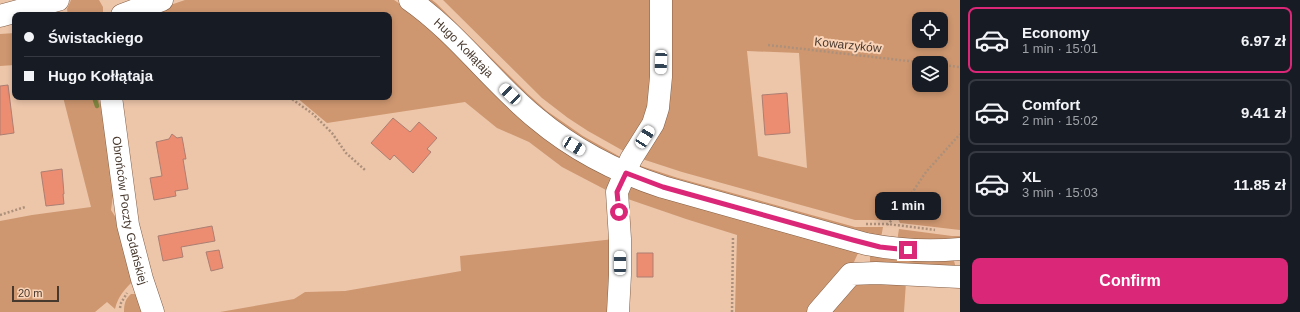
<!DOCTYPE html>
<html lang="en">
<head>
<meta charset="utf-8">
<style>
  :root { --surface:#171b24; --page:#242831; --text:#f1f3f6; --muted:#9ea1a6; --line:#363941; --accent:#db2777 }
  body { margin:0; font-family:Helvetica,sans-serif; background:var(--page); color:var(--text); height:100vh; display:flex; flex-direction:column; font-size:15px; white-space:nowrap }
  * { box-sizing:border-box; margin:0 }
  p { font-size:13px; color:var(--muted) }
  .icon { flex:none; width:22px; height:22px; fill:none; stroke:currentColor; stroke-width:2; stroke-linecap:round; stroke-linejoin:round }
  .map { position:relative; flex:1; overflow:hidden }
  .details { display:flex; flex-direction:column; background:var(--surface); width:340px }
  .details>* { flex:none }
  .banner { position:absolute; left:12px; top:12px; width:380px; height:88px; border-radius:8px; box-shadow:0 2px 6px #0003; display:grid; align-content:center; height:88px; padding:0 12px; background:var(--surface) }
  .tools { position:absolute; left:912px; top:12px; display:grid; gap:8px }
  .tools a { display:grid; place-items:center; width:36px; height:36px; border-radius:8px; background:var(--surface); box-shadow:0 2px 6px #0003; font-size:20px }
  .scale { position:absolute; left:12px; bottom:10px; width:47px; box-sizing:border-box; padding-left:4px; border:2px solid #48392e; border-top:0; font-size:11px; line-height:14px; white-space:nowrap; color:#48392e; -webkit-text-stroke:3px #fad3b7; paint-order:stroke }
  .end { position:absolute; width:18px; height:18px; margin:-9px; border:5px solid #db2777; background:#fff; box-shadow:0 0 0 2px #fff }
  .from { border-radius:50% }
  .bubble { position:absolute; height:28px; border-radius:8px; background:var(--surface); box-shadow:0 2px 6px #0003; font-size:13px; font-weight:700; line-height:28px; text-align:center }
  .car { position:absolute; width:12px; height:24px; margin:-12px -6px; border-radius:5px; box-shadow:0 0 3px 1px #0007; background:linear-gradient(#fff 24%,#345 0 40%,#fff 0 76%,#345 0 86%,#fff 0) }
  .banner b { display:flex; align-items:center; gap:14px; height:38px; font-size:15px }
  .banner b+b { border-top:1px solid var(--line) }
  .banner i { width:10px; height:10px; background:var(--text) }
  ul { padding:7px 0 0; list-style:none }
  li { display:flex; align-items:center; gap:12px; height:66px; margin:0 8px 6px; padding:0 4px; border:2px solid var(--line); border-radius:8px }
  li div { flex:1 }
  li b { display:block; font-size:15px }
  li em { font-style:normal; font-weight:700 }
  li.selected { border-color:var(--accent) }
  li>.icon { width:36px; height:36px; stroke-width:1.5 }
  .primary-button { display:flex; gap:8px; margin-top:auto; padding:8px 12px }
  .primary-button a { flex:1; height:46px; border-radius:8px; background:var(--accent); color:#fff; font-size:16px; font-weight:700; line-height:46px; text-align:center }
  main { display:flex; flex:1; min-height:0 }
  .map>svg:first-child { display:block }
</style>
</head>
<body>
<main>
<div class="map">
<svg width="960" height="312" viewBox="0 0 960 312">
  <rect width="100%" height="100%" fill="#edc6aa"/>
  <path fill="#ce9770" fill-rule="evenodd" d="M71,0H99L103,7V15H68L67,9Z
    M185,0H394L411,11L610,177L611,188L606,190L562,167L529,142L497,128L465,102L327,123L296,97H389V15H161L158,13L151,15L150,12Z
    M425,0H432L436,3L528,94L547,111L583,136L624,159L617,161L540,111Z
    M443,0H658L655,108L627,153L588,131L568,118L542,98Z
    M664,0H960V230L900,223L898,219L907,203H902L890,218L884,220H855L682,172L639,158ZM919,19H941V41H919ZM747,51L799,53L807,168L758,156ZM919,63H941V85H919Z
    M15,33V65L0,66V34Z
    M63,97H98L104,116L114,188L111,210L120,224L134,280C125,289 118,296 115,309L107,302L95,312H0V221L32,215L91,207Z
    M638,165L678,178L855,227H883L881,238L641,170Z
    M632,186L859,251L854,262L846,271L813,312H735L737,235L686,219L622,197Z
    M899,229L952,236H960V240L897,241Z
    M614,239L615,312H220L294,299L305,292L345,291L461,271L460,256Z
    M872,253L954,261L958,275L870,263V257Z
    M855,281L906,282L904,312H822Z
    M131,294H135L138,295L144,312H124C124,305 125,299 131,294Z"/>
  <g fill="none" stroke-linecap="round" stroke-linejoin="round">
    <path stroke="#818740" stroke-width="4.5" d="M94,97L97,106"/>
  </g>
  <path fill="#ec8c71" stroke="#ab7f72" d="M8,85L14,133L0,135V86Z
    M787,93L790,133L765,135L762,95Z
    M393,118L410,132L419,122L437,138L427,149L431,152L413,173L394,155L390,160L371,143Z
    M172,134L177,138L182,137L186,159H183L188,189L175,191L176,196L154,200L150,178L162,176L156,142L169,139Z
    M62,169L64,194H63L64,204L46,206L41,172Z
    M212,226L215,241L181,247L183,257L163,261L158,236Z
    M219,250L223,268L211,271L206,252Z
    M637,253H653V277H637Z"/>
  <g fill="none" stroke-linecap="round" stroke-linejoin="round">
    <defs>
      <g id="minor">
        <path id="s1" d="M410,0C457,33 492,82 536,118C574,150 617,172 663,187L866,244C897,250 928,252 960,249"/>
        <path d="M122,15L162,0"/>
        <path d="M0,16L58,0"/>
        <path id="s2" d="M111,97L128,225L142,279L153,312"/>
        <path d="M618,312L620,275V239L617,192L631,159L653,124L658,108L661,77V0"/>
        <path d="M818,312L851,274L876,273L960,277"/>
      </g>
    </defs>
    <use href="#minor" stroke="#825f47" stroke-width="23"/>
    <path stroke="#ad907a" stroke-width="2.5" stroke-dasharray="2 2" stroke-linecap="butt" d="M768,45L926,63
      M941,65L960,67
      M289,97L313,114L332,133L346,153L365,170
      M0,215L25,207
      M866,224H887L935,230
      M887,225L897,215L926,172L960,134
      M120,308L121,303L127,293
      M732,312L733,237"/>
    <use href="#minor" stroke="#fff" stroke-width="22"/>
  </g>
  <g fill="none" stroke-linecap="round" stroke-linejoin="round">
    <path stroke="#db2777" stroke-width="5" d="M619,212L617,192L626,173L663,187L853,240L880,247L908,250"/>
  </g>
  <g text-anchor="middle" stroke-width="4" stroke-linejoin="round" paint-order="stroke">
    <g font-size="12" fill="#48392e" stroke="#fad3b7">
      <text transform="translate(848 45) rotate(6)" y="4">Kowarzyków</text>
      <text dy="4" stroke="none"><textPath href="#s1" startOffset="72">Hugo Kołłątaja</textPath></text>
      <text dy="4" stroke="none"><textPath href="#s2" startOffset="115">Obrońców Poczty Gdańskiej</textPath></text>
    </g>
  </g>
</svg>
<div class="tools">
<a><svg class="icon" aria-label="locate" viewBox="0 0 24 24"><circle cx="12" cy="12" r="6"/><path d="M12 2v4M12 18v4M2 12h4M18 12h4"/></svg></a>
<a><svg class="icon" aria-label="layers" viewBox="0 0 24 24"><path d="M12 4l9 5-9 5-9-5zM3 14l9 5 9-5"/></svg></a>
</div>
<div class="scale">20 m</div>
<i class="end from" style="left:619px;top:212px"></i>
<i class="end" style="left:908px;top:250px"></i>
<div class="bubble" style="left:875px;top:192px;width:66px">1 min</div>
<i class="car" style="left:661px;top:62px;rotate:182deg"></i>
<i class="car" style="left:510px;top:94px;rotate:314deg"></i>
<i class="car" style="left:645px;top:137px;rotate:33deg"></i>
<i class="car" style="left:574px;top:146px;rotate:121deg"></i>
<i class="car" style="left:620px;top:263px;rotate:0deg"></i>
<div class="banner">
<b><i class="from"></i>Świstackiego</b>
<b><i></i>Hugo Kołłątaja</b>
</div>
</div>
<section class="details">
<ul>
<li class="selected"><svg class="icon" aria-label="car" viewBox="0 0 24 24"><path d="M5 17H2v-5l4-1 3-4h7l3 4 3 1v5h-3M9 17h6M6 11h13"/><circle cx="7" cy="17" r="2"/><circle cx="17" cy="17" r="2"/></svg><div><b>Economy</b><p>1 min · 15:01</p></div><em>6.97 zł</em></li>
<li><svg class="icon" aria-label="car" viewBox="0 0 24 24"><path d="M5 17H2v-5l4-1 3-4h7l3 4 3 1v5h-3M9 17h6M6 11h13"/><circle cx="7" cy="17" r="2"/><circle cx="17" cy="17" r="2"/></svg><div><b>Comfort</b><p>2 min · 15:02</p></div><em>9.41 zł</em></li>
<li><svg class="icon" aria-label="car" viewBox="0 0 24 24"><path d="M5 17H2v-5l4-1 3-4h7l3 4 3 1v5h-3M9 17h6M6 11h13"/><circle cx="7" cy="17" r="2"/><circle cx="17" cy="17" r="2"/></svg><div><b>XL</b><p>3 min · 15:03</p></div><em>11.85 zł</em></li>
</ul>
<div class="primary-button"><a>Confirm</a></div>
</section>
</main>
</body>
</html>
